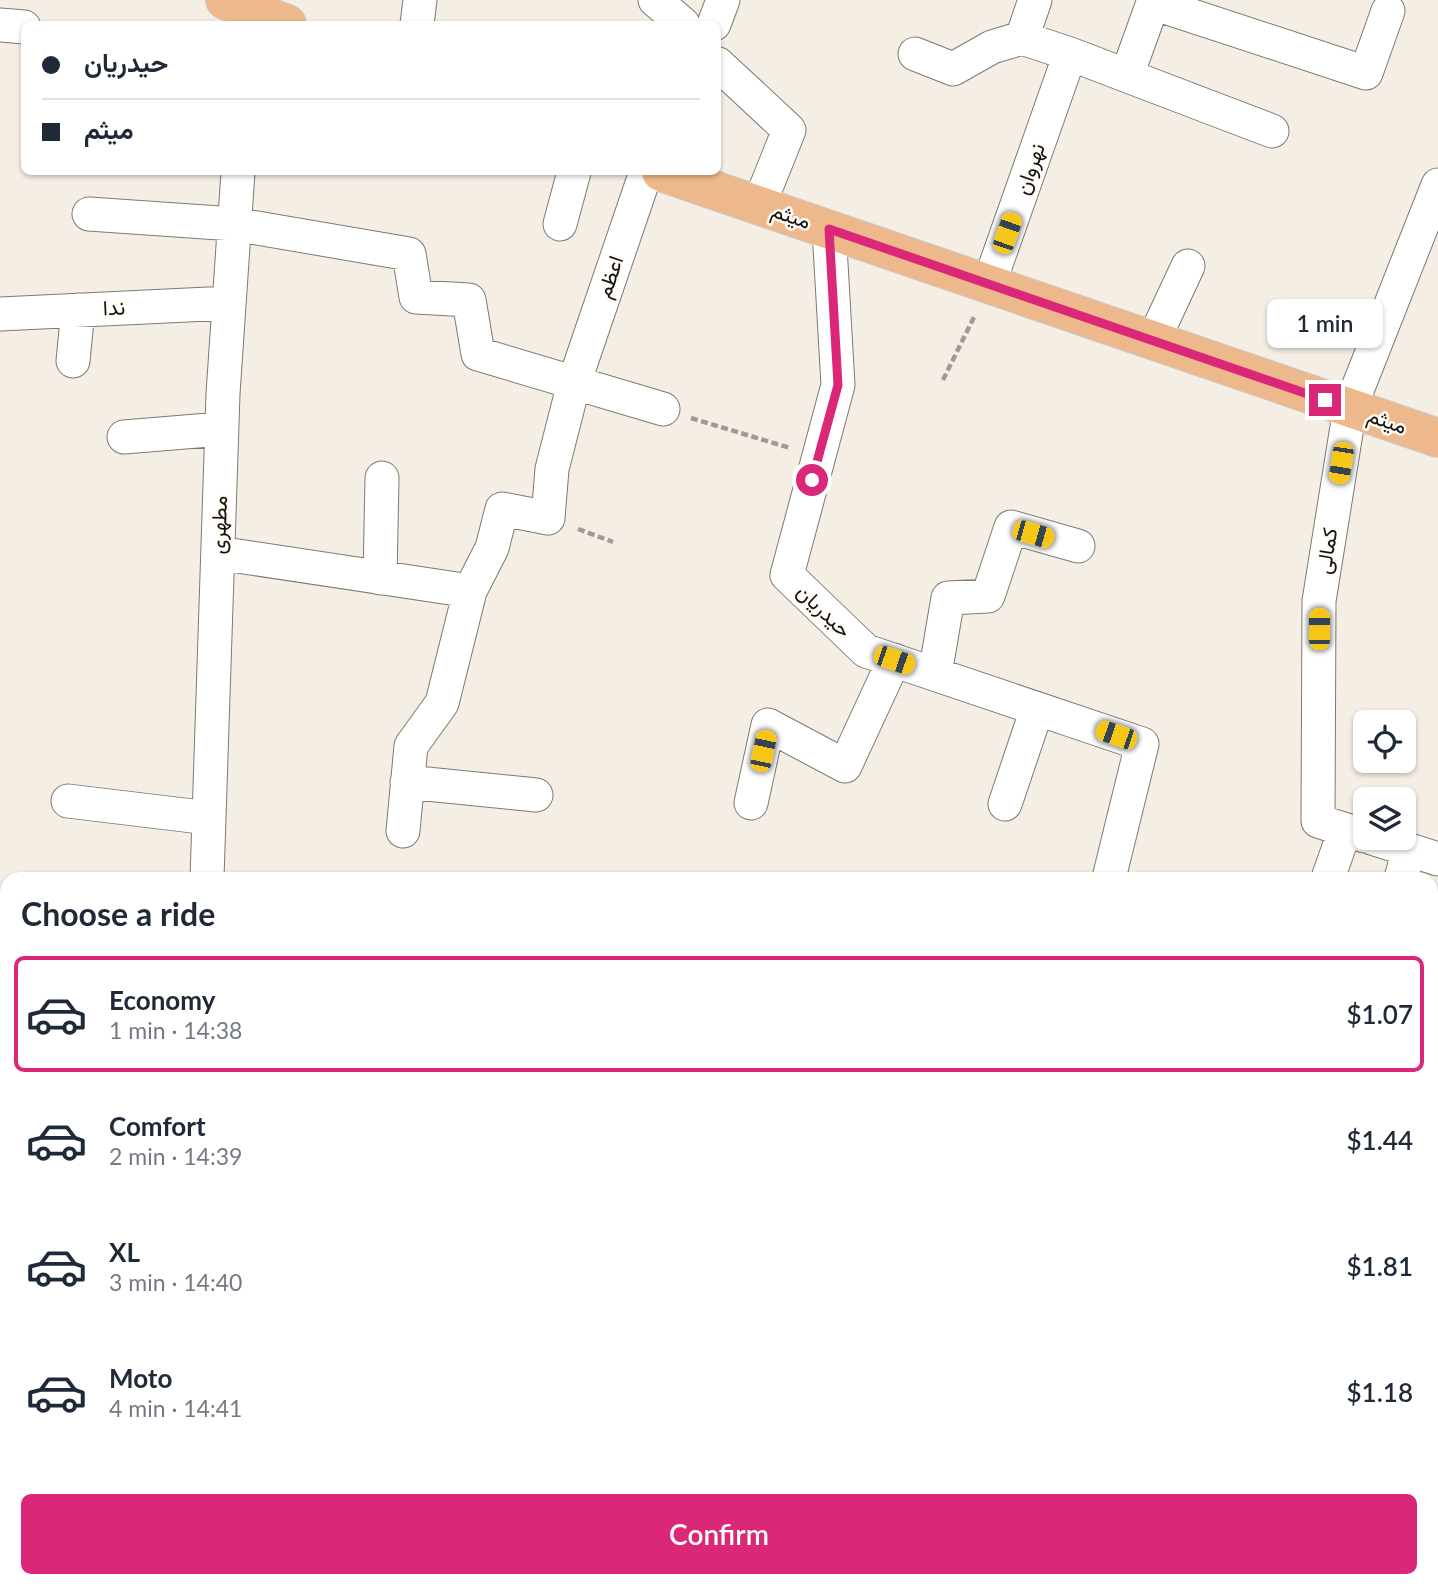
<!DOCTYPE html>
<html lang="en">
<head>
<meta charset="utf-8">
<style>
  :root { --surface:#fff; --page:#f2f2f3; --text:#1f2937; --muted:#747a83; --line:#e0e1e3; --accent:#db2777 }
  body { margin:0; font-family:Lato,Vazirmatn,sans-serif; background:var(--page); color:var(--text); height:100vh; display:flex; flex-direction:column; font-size:26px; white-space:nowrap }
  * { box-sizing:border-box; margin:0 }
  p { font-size:23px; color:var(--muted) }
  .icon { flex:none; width:38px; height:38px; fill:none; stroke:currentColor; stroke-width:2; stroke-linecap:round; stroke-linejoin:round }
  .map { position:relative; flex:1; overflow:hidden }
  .side { position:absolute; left:0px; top:872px; width:1438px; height:716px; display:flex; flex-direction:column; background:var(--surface); border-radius:21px 21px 0 0; box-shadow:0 2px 5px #0004 }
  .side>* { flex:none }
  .banner { position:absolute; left:21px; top:21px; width:700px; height:154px; border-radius:10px; box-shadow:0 2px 5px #0004; display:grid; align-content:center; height:154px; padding:0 21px; background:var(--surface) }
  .tools { position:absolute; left:1353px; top:710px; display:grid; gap:14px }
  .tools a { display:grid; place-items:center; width:63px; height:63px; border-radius:10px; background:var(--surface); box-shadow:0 2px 5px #0004; font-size:35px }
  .end { position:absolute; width:32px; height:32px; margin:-16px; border:9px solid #db2777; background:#fff; box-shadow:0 0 0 4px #fff }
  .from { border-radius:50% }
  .bubble { position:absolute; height:49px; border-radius:10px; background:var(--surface); box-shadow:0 2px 5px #0004; font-size:23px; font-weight:600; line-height:49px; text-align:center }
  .car { position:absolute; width:21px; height:42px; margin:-21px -10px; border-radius:9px; box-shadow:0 0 5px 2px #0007; background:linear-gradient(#f5c518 24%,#345 0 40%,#f5c518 0 76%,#345 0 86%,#f5c518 0) }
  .banner b { display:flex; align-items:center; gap:24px; height:66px; font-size:26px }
  .banner b+b { border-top:2px solid var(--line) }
  .banner i { width:18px; height:18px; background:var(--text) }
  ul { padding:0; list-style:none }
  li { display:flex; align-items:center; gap:21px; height:116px; margin:0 14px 10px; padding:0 7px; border:4px solid transparent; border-radius:10px }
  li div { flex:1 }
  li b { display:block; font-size:26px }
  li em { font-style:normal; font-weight:600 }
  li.current { border-color:var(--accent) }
  li>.icon { width:63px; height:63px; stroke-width:1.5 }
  h2 { padding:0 21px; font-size:32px; line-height:84px }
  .button { display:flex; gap:14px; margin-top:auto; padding:14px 21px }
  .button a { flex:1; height:80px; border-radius:10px; background:var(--accent); color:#fff; font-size:28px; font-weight:600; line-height:80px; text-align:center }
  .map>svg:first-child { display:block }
</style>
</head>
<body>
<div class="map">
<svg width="1438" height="1586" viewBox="0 0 1438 1586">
  <rect width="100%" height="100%" fill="#f4eee5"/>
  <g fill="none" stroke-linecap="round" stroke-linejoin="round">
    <defs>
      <path id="minor" d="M655,0L683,24
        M1035,0L1022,38L1070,54L1272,131
        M1153,3L1366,73L1388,11
        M417,24L420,0
        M714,24L723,0
        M0,25L24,27
        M915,54L953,69L992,47L1022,38
        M718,64L789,130L759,205
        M1127,75L1154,0
        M89,214L234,224L409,254L416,297L469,300L478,354L663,409
        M560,224L574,172
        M829,229L838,385L787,575L866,651L1142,744L1109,878
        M989,284L1070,54
        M0,314L229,303
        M1153,341L1188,266
        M73,361L78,310
        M124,437L221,429
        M218,553L470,591
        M380,578L382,478
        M935,674L948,598L988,596L1011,527L1078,546
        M407,782L536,795
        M68,801L209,818
        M751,803L768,725L845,766L894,660
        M1005,804L1037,709
        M403,831L411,746L442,703L470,591L492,548L502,509L548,518L552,469L574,383L646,172
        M1365,836L1318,821L1319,601L1350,408L1438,185
        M1372,838L1438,859
        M207,878L223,394L238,172
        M1328,878L1345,830
        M1401,878L1409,850
        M1432,1095L1438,1097
        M1432,1313L1438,1279
        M10,1580L20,1586
        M801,1580L809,1586
        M995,1580L1000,1586
        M257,1586L259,1580
        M731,1586L735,1580
        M838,1586L841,1580
        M1051,1586L1053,1580
        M1381,1586L1382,1580"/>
      <path id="major" d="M225,0L287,24
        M661,172L1438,438"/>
    </defs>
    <use href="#minor" stroke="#7e7a71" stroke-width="35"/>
    <use href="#major" stroke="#cbcbca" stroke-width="40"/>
    <path stroke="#9f9b94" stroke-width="4.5" stroke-dasharray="7 3.5" stroke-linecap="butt" d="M943,380L974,317
      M691,418L790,448
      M578,529L613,542"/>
    <use href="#minor" stroke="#fff" stroke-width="33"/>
    <use href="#major" stroke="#edb88b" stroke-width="38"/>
  </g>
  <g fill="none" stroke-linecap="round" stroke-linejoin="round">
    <path stroke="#db2777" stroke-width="9" d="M812,480L838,385L829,229L1325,400"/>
  </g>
  <g text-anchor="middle" stroke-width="5" stroke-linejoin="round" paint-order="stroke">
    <g font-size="21" fill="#14120f" stroke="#fffcf6">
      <text transform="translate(1030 169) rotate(-71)" y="7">نهروان</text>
      <text transform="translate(791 216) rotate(19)" y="7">میثم</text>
      <text transform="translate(610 277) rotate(-71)" y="7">اعظم</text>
      <text transform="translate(114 308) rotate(-3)" y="7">ندا</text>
      <text transform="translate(1387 421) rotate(19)" y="7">میثم</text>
      <text transform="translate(219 525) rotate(-88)" y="7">مطهری</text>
      <text transform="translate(1327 551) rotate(-81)" y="7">کمالی</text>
      <text transform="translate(824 611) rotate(44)" y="7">حیدریان</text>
    </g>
  </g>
</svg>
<div class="tools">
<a><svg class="icon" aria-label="locate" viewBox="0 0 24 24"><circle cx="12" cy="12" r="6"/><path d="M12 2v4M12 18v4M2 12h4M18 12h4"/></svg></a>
<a><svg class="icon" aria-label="layers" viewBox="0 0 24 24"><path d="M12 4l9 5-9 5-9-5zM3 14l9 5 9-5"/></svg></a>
</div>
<i class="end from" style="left:812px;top:480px"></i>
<i class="end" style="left:1325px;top:400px"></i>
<div class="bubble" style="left:1267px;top:299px;width:116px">1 min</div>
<i class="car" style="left:1007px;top:233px;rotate:19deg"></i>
<i class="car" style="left:1341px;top:463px;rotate:189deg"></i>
<i class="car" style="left:1033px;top:534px;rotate:106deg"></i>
<i class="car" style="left:1319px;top:629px;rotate:0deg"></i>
<i class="car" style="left:894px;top:660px;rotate:109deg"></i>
<i class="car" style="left:1116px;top:735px;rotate:289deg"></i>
<i class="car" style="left:763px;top:751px;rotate:12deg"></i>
<div class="banner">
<b><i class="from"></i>حیدریان</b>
<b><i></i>میثم</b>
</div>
<section class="side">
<h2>Choose a ride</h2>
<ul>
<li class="current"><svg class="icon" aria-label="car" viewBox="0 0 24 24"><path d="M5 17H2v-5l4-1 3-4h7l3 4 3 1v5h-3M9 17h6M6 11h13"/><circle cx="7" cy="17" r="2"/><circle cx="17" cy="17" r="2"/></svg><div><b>Economy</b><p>1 min · 14:38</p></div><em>$1.07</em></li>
<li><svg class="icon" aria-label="car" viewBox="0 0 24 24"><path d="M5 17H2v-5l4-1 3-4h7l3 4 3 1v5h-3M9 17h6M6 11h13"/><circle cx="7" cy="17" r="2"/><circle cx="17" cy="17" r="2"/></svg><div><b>Comfort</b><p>2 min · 14:39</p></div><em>$1.44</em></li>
<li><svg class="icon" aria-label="car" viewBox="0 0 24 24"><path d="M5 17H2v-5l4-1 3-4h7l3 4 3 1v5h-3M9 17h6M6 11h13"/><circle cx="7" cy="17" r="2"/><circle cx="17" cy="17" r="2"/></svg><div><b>XL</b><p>3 min · 14:40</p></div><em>$1.81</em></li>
<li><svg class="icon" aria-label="car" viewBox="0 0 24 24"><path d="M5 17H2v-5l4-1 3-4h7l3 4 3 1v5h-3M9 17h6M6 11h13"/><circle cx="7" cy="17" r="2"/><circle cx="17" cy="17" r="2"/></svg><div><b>Moto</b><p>4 min · 14:41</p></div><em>$1.18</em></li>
</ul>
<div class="button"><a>Confirm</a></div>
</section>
</div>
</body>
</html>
